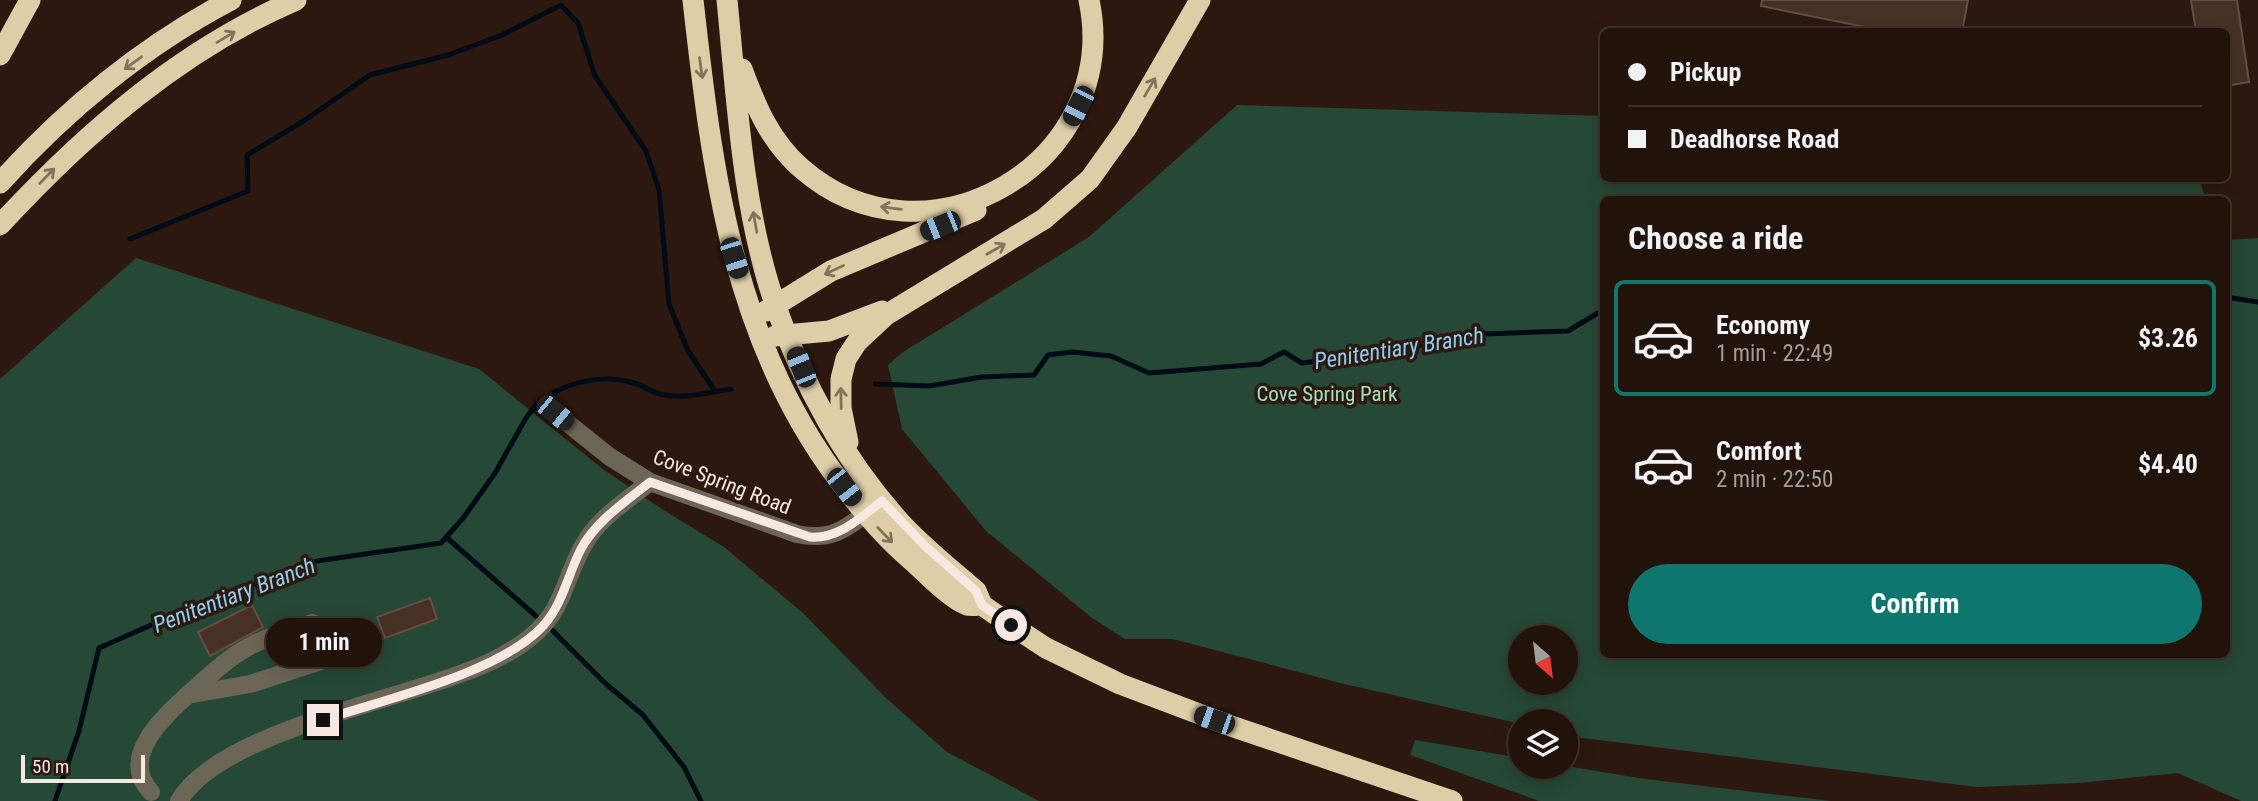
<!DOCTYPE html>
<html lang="en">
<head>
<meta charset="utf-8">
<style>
  :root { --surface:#21120a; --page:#2d2018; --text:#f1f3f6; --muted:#a29e9c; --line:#3e322b; --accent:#0f766e }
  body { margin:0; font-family:"Roboto Condensed",sans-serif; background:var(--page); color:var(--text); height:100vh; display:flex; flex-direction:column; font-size:26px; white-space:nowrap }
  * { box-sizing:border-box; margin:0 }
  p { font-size:23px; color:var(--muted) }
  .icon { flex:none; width:38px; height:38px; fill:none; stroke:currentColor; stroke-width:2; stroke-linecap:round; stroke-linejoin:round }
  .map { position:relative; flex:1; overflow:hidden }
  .drawer { position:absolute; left:1600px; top:196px; width:630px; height:462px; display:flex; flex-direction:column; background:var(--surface); border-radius:10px; box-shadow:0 4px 18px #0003,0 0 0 2px var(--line) }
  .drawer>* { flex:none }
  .guide { position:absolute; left:1600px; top:28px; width:630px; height:154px; border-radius:10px; box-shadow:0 4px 18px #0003,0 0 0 2px var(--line); display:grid; align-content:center; height:154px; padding:0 28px; background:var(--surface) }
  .needle { width:46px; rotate:152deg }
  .controls { position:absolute; left:1508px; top:625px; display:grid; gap:14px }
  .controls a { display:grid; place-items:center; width:70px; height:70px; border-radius:50%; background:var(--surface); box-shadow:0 4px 18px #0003,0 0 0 2px var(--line); font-size:35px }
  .scale { position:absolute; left:21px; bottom:18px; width:124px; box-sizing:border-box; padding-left:7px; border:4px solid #f7e8e1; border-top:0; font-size:19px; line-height:24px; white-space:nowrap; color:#f7e8e1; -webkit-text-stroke:5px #2c180e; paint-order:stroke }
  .end { position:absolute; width:32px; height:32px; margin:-16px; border:9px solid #f7e8e1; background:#111; box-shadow:0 0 0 4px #111 }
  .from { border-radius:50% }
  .bubble { position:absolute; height:49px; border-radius:24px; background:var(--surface); box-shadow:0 4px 18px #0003,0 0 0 2px var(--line); font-size:23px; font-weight:700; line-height:49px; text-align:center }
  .car { position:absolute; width:21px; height:42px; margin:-21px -10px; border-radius:9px; box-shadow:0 0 5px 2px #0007; background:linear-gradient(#222 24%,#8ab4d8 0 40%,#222 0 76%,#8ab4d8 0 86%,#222 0) }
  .guide b { display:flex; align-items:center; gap:24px; height:66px; font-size:26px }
  .guide b+b { border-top:2px solid var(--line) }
  .guide i { width:18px; height:18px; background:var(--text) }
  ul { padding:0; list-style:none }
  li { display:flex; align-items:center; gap:21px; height:116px; margin:0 14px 10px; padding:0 14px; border:4px solid transparent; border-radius:10px }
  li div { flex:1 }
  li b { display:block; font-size:26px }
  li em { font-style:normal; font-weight:700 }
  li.active { border-color:var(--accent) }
  li>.icon { width:63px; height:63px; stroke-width:1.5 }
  h2 { padding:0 28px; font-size:32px; line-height:84px }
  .button { display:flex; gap:14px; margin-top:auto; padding:14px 28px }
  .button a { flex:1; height:80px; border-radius:42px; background:var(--accent); color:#fff; font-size:28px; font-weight:700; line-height:80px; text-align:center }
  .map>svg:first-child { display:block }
</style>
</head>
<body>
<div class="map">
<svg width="2258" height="801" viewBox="0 0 2258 801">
  <rect width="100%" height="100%" fill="#2c180e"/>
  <path fill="#264836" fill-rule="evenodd" d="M1237,105L1603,116V178L2200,179L2205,199L1603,200V654H2226V240L2258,238V801H2241L2178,773L2078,783L1977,787L1574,737L1566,736V721H1521V724L1340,683L1173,639H1125L1092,618L986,531L902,429L888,365L903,352L1089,237ZM1521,637H1566V682H1521Z
    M136,258L479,369L604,470L665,511L724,547L803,613L886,698L947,752L1039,801H0V379Z
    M1415,740L1521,758V766H1566L1645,779L1831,801H1539L1410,755Z"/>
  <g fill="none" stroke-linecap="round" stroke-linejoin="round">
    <path stroke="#000b15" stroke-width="5" d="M130,239L248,191L247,155L302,122L370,75L448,55L502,35L561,5L578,23L595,76L646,151L659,190L669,304L688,351L715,391
      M2226,297L2258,302
      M875,384L929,386L982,377L1034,375L1048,355L1072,352L1111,356L1149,373L1261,364L1284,352L1302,363L1365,355L1483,334L1568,331L1603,310
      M554,392C579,380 607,375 634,383C645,386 654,394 665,395C687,399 709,392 731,389
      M446,537L536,616
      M552,630L605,683L643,715L684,767L701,801
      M55,801L79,731L99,648L174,615L317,561L441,543L464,517L495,473L526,418L539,401"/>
  </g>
  <path fill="#473125" stroke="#654d41" stroke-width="2" d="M1762,0H1968L1962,32H1890L1761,6Z
    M2191,0H2237L2249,82L2226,86V32H2196Z
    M430,598L437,619L385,638L377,617Z
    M252,605L263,627L210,656L198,632Z"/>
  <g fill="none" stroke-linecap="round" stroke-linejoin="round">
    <path stroke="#6c6657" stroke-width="18" d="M555,413L610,457L650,482L797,534C834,542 848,527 876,505
      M151,792C117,756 167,714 192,691C211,674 229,657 252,645C271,635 291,630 312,623L325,630L330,653L327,659L250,684L187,695
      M179,801C221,729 415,698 492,661C517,649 543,632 556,607C568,584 574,557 590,535C605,514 630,498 650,482"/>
    <path stroke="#ddcea7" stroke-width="21" d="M693,0C712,170 732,338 838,479C860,508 882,535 909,558C924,571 949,598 967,605C971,606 978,605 982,605
      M727,0C737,100 742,208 775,304C802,383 845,462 901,523C924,548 951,569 976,591L982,605L1011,625L1046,648L1120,684L1231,726L1452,801
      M0,55L30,0
      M742,69C756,107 770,141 801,168C926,278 1123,162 1089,0
      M0,183C65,110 145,45 231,0
      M0,225C84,134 180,50 296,0
      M766,311L831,271L976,210
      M775,336L829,331L882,311
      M848,442L841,408V379L846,359L857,342L886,315L1044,219L1090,179L1127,127L1200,0"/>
  </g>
  <defs><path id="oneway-shaft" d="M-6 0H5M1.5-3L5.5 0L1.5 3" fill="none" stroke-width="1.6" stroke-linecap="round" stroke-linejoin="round" transform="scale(1.75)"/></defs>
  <g stroke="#84735a">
    <use href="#oneway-shaft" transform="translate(226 37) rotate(-31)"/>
    <use href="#oneway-shaft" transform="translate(133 63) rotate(144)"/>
    <use href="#oneway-shaft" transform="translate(701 68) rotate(82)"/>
    <use href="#oneway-shaft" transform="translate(1150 87) rotate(-60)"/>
    <use href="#oneway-shaft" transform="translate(47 176) rotate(-46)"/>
    <use href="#oneway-shaft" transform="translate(891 208) rotate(-172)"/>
    <use href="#oneway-shaft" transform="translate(755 222) rotate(-100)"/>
    <use href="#oneway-shaft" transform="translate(996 249) rotate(-30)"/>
    <use href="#oneway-shaft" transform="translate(834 270) rotate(155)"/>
    <use href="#oneway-shaft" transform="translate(841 398) rotate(-91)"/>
    <use href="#oneway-shaft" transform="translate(885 535) rotate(46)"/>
  </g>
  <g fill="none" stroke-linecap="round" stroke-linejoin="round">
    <path stroke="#f7e8e1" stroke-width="9" d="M323,720C385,699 500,673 543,626C563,604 568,574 581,549C596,521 625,502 650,482L810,537C839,539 860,518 882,501L925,546L976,591L982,605L1011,625"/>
  </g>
  <g text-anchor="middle" stroke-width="7" stroke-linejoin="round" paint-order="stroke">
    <g font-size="21" fill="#a0e2bd" stroke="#2c180e">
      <text x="1327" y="401">Cove Spring Park</text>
    </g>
    <g font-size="21" fill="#f7e8e1" stroke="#2c180e">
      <text transform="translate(722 482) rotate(21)" y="7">Cove Spring Road</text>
    </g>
    <g font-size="23" font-style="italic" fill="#8ccdf2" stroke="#2c180e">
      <text transform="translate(1399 348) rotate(-9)" y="8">Penitentiary Branch</text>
      <text transform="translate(234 595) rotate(-21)" y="8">Penitentiary Branch</text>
    </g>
  </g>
</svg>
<div class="controls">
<a><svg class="needle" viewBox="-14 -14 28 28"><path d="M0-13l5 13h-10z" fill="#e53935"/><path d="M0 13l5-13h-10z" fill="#a29e9c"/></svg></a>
<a><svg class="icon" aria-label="layers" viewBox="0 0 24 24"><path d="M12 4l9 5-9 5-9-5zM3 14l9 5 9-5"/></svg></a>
</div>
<div class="scale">50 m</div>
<i class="end from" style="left:1011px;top:625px"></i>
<i class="end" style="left:323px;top:720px"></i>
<div class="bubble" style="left:266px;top:618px;width:116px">1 min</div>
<i class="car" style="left:1078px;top:106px;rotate:207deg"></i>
<i class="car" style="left:940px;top:226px;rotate:248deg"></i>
<i class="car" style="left:734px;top:258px;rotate:162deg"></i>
<i class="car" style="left:801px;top:367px;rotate:338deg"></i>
<i class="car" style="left:555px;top:413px;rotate:129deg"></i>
<i class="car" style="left:844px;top:487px;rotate:142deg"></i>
<i class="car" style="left:1214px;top:720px;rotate:289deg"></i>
<div class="guide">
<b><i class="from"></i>Pickup</b>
<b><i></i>Deadhorse Road</b>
</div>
<section class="drawer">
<h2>Choose a ride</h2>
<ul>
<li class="active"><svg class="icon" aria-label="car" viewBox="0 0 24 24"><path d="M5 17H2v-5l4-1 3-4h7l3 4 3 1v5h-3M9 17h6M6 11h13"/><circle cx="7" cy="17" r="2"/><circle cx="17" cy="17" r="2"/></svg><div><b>Economy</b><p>1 min · 22:49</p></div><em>$3.26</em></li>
<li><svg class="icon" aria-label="car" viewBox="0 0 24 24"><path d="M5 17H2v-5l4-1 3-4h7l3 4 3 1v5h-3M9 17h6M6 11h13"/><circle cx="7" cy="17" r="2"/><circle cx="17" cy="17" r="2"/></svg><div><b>Comfort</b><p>2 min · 22:50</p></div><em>$4.40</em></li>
</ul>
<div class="button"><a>Confirm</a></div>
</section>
</div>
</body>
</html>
